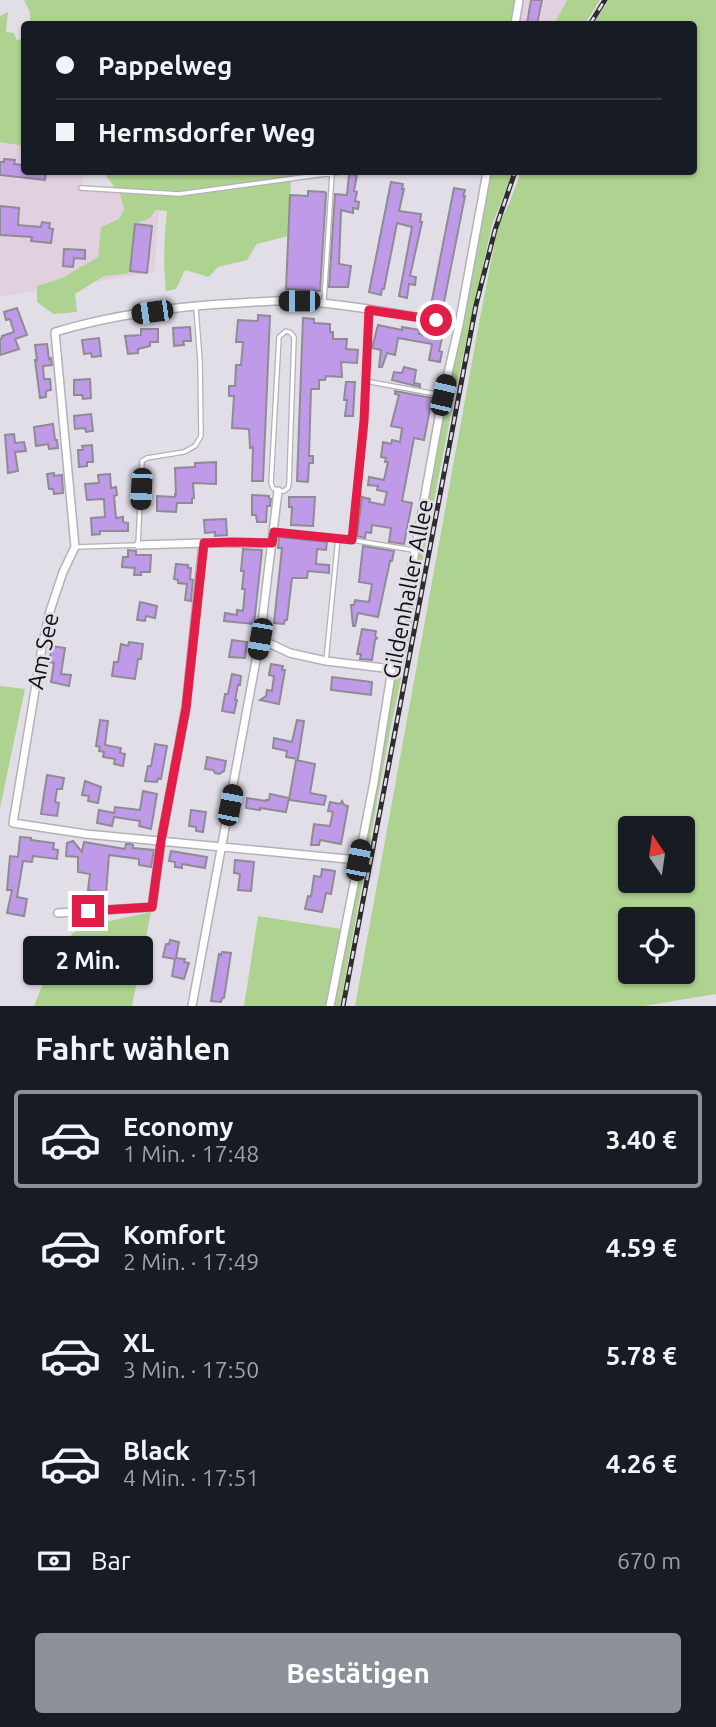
<!DOCTYPE html>
<html lang="de">
<head>
<meta charset="utf-8">
<style>
  :root { --surface:#171b24; --page:#20242c; --text:#f1f3f6; --muted:#9ea1a6; --line:#363941; --accent:#8c9099 }
  body { margin:0; font-family:Ubuntu,sans-serif; background:var(--page); color:var(--text); height:100vh; display:flex; flex-direction:column; font-size:26px; white-space:nowrap }
  * { box-sizing:border-box; margin:0 }
  p { font-size:23px; color:var(--muted) }
  .icon { flex:none; width:38px; height:38px; fill:none; stroke:currentColor; stroke-width:2; stroke-linecap:round; stroke-linejoin:round }
  .map { position:relative; height:1006px; overflow:hidden }
  .side { display:flex; flex-direction:column; background:var(--surface); flex:1 }
  .side>* { flex:none }
  .hud { position:absolute; left:21px; top:21px; width:676px; height:154px; border-radius:7px; box-shadow:0 2px 5px #0004; display:grid; align-content:center; height:154px; padding:0 35px; background:var(--surface) }
  .needle { width:46px; rotate:347deg }
  .fabs { position:absolute; left:618px; top:816px; display:grid; gap:14px }
  .fabs a { display:grid; place-items:center; width:77px; height:77px; border-radius:7px; background:var(--surface); box-shadow:0 2px 5px #0004; font-size:35px }
  .end { position:absolute; width:32px; height:32px; margin:-16px; border:9px solid #e11d48; background:#fff; box-shadow:0 0 0 4px #fff }
  .from { border-radius:50% }
  .bubble { position:absolute; height:49px; border-radius:7px; background:var(--surface); box-shadow:0 2px 5px #0004; font-size:23px; font-weight:700; line-height:49px; text-align:center }
  .car { position:absolute; width:21px; height:42px; margin:-21px -10px; border-radius:9px; box-shadow:0 0 5px 2px #0007; background:linear-gradient(#222 24%,#8ab4d8 0 40%,#222 0 76%,#8ab4d8 0 86%,#222 0) }
  .hud b { display:flex; align-items:center; gap:24px; height:66px; font-size:26px }
  .hud b+b { border-top:2px solid var(--line) }
  .hud i { width:18px; height:18px; background:var(--text) }
  ul { padding:0; list-style:none }
  li { display:flex; align-items:center; gap:21px; height:98px; margin:0 14px 10px; padding:0 21px; border:4px solid transparent; border-radius:7px }
  li div { flex:1 }
  li b { display:block; font-size:26px }
  li em { font-style:normal; font-weight:700 }
  li.current { border-color:var(--accent) }
  li>.icon { width:63px; height:63px; stroke-width:1.5 }
  h2 { padding:0 35px; font-size:32px; line-height:84px }
  .pay { display:flex; align-items:center; gap:18px; height:77px; padding:0 35px; font-size:26px }
  .pay p { margin-inline-start:auto }
  .primary-button { display:flex; gap:14px; margin-top:auto; padding:14px 35px }
  .primary-button a { flex:1; height:80px; border-radius:7px; background:var(--accent); color:#fff; font-size:28px; font-weight:700; line-height:80px; text-align:center }
  .map>svg:first-child { display:block }
</style>
</head>
<body>
<div class="map">
<svg width="716" height="1006" viewBox="0 0 716 1006">
  <rect width="100%" height="100%" fill="#e2dee7"/>
  <path fill="#e2d0e1" d="M518,0H567L554,24H513Z
    M0,142L24,146V172H84L83,185L161,189L154,272L46,290L0,296Z"/>
  <path fill="#aed390" fill-rule="evenodd" d="M24,0H518L513,24H30V12Z
    M567,0H600L585,24H554Z
    M609,0H716V994L644,1006H355L479,323L498,226L509,204L521,172H693V24H593ZM630,828H682V880H630ZM630,919H682V971H630Z
    M8,12L6,32L14,33L17,41L24,37V146L0,142V16Z
    M103,172H323L290,176L291,182L288,236L257,244L247,260L218,267L209,277L185,270L176,289L166,291C163,263 164,238 167,211L156,210L150,218L135,224L130,270L127,274L104,276L75,294L77,312L53,314L37,302V286L62,278L98,257L101,227L119,219L124,209L120,194Z
    M491,172H513L492,225L458,379L418,581L411,630L390,731L340,1006H244L258,916L342,929Z
    M0,686L25,689L0,808Z
    M151,912L132,1006H34L50,966L62,945L72,934L82,927Z"/>
  <path fill="#bf9ae8" stroke="#8f8b94" stroke-width="2" d="M531,0H542L537,24H527Z
    M4,159L15,160L14,164L24,165V172H46L45,180L0,175V162H4Z
    M349,174L357,175L354,191L357,192L355,201L359,202L358,209L353,208V213L341,210L339,264L351,266L348,287H329L335,194L347,195Z
    M391,182L403,184L402,189H404L399,211L421,214L420,222H422L410,276L416,277L415,285L409,284L407,298L399,296L412,227L397,223L384,289H382L381,295L369,292Z
    M454,188L465,190L463,196H465L444,302H442L441,307L431,305Z
    M308,191L325,192L326,193L320,291L286,289L290,195L308,196Z
    M0,206L19,208L18,225L41,227L42,222L50,223L49,228L53,229L51,243L31,241L32,237L0,235Z
    M135,224L152,226L147,273L130,271Z
    M64,249L85,250V259L74,258L73,267L63,266Z
    M17,308L27,335L15,339L19,349L0,355V339L2,338V336L14,332L10,319L6,320L4,312Z
    M258,315L270,316L263,481H252L253,447L250,448L249,429L232,428L234,396H229V386H235L236,365H241L243,342H236L238,320L258,321Z
    M303,318L314,319V323L330,324V332H333V339H347L346,349L358,350L357,363L341,362L342,377L326,376L325,380H319V389H311L309,456H313V463H309L308,482L297,481Z
    M378,325L402,330V327L420,330L419,334L442,338L439,351L442,352L440,362L429,360L432,344L398,338L395,355L387,353L382,367H379L381,350L372,348Z
    M190,327L191,341H183L184,345L174,346L173,328Z
    M141,329H158V342H150V346L138,349V353L128,354L125,336L141,335Z
    M99,338L101,356L92,357L91,353L84,354L82,340Z
    M47,344L49,359L51,358L52,365L43,366L44,379H50L51,390L46,391V397L40,398L35,360H37L35,345Z
    M404,367L416,370L414,383L420,384V387L392,380L394,372L402,373Z
    M90,379L91,398L83,399L82,395H74V380Z
    M346,382H355L353,416H345L347,400H344Z
    M395,391L432,398L424,440L414,438L408,470L402,501L412,503L404,544L389,542L391,528L372,525L371,533L366,532L365,538L357,536L362,497L370,499L369,502L384,505L387,492L377,490L378,486L368,485L369,477L384,480L388,462H385L386,458L381,457L383,442L391,444L392,440L400,442L402,428L391,426L399,395L395,394Z
    M91,414L93,431L86,432L85,428L75,429L74,416Z
    M53,424L55,440H57L58,448L49,449L48,444L36,446L34,427Z
    M14,434L15,443L24,442L26,451L15,452L18,471L8,473L5,435Z
    M92,445L93,462H87V466L79,467L78,450H83L82,446Z
    M216,462V484L193,483L194,498H192V503H177L176,512L157,511V496L175,497V494H176L175,468L195,467V463Z
    M54,473V476L62,475L63,493L54,494L53,489H49L47,474Z
    M110,474L111,488L116,487L117,495L114,496L116,518L123,517V522L128,523V531H100V534L92,535L91,518L105,517L104,499L87,500L85,484L99,483L98,475Z
    M252,495L269,496V498L271,499L270,506H267L266,522H257L256,515H252Z
    M289,497H315L313,526L291,525L292,507H289Z
    M226,519L227,535L215,536V532L205,533L204,520Z
    M279,537L327,542L326,550L317,549L316,564L329,565V573L308,571L307,578H292L287,620H285L284,624L274,623L282,548H278Z
    M363,546L394,551L392,561H390L378,617L358,613L355,626H353L351,605H354L355,600L369,602L372,584L359,582Z
    M243,549L262,550L254,624L224,621L225,613L237,615V610L243,611L245,589H242L244,571H241Z
    M128,550L136,551V555H151L150,572H141V575H134L135,568L122,567L123,557H128Z
    M176,564L188,565V568H191L190,579L193,580L191,601L185,600L187,584L178,583V580L174,579Z
    M140,602L157,606L155,618L146,616L145,621L137,620Z
    M362,629L376,631L375,636L377,638L375,640L372,660L360,659L361,654H357Z
    M232,640L247,642L245,658L229,657Z
    M129,642L143,644L141,659H138L135,679L112,676L114,662H118L121,644L128,646Z
    M52,646L65,648L61,674L71,675L69,686L51,682L54,663L49,662Z
    M271,664L283,666L282,670H285L279,704L260,700L266,696L267,690L272,691L274,676L269,675Z
    M232,674L241,676L240,685H238L235,700H237L234,713L222,711L225,694H228Z
    M332,677L372,682L371,695L331,690Z
    M100,720L108,721L105,745L121,748L120,753L125,754L123,766L114,764L115,759L103,757L104,752L99,751L100,747L96,746Z
    M297,720L304,721L298,759L286,757L287,751L273,748L274,738L292,742Z
    M155,744L167,746L161,779L158,778L157,782L145,781L148,766H151Z
    M207,757L226,761L224,771L219,774L215,773L213,770L205,769Z
    M296,760L315,764L310,793L326,796L324,805L289,800Z
    M47,775L64,778L62,789H57L55,802L59,803L57,816L41,814Z
    M85,781L101,787L98,803L88,801L89,796L82,795Z
    M143,791L157,794L151,829L139,826L140,821L114,817L112,826L97,823L99,810L114,813L115,807L140,810Z
    M270,794L289,798L286,812L260,808V810L246,808L247,798L266,801V800H269Z
    M342,801L344,805L348,806L341,844L320,840L319,845H311L314,824L330,826L333,812L328,811L330,802L340,804Z
    M191,810L206,812L203,832L196,831V827L189,826Z
    M20,837L31,838V840L54,843L53,849L58,850L57,859L33,856L32,862L23,861L17,897L27,899L24,916L7,913L12,890H7L10,856L18,857Z
    M73,841L82,852L84,842L125,849L126,844H131L133,845V848L154,850L151,867L139,865V859L109,855L106,893L88,890L90,874L78,872V857L66,856L67,843Z
    M171,851L207,857L205,868L182,864V868L175,867V862L169,861Z
    M235,860L254,862L251,891L238,890L240,874L234,873Z
    M322,869L335,871L331,894L326,893L322,912L305,909L308,896L311,897L314,876L321,877Z
    M170,940L179,942L176,958L185,959L184,962L189,963L184,979L172,976L175,959L163,957L166,944H169Z
    M222,952L231,953L224,998H222L221,1002L211,1001L219,954L221,955Z"/>
  <g fill="none" stroke-linecap="round" stroke-linejoin="round">
    <defs>
      <path id="lane" d="M81,188L179,194L340,172
        M324,302L332,173
        M286,331L291,333L294,337L289,484L288,488L284,491H278L273,488L271,483L279,337Z
        M365,381L442,395
        M274,532L352,540L413,550
        M352,540L364,421L369,310
        M76,547L138,545L142,461L147,458L184,452L195,446L201,436L200,361L196,308
        M326,661L338,538"/>
      <path id="street" d="M515,24L519,0
        M203,543H272
        M260,639L278,491
        M358,860L86,834L13,823L43,642L50,611L63,572L75,547L55,332C115,314 177,306 240,303C260,302 280,300 299,301C353,305 406,315 459,325
        M58,913L152,907L161,841L186,707L203,543L138,545
        M192,1006L260,639L290,653L326,661L392,669
        M330,1006L374,782L392,669L415,551L443,395L459,325L487,172"/>
    </defs>
    <use href="#lane" stroke="#b4b0b9" stroke-width="6"/>
    <use href="#street" stroke="#b4b0b9" stroke-width="10"/>
    <use href="#lane" stroke="#fff" stroke-width="3.5"/>
    <use href="#street" stroke="#fff" stroke-width="7"/>
    <defs>
      <path id="rail" d="M590,24L605,0
        M343,1006L476,305L495,230L515,172"/>
    </defs>
    <use href="#rail" stroke="#2d2c2f" stroke-width="5"/>
    <use href="#rail" stroke="#e2dee7" stroke-width="2.5" stroke-dasharray="8" stroke-linecap="butt"/>
  </g>
  <g fill="none" stroke-linecap="round" stroke-linejoin="round">
    <path stroke="#e11d48" stroke-width="9" d="M88,911L152,907L161,841L186,708L204,543L232,542L272,543L274,532L352,540L364,421L369,310L436,320"/>
  </g>
  <g text-anchor="middle" stroke-width="5" stroke-linejoin="round" paint-order="stroke">
    <g font-size="23" fill="#111013" stroke="#e2dee7">
      <text transform="translate(408 589) rotate(-79)" y="8">Gildenhaller Allee</text>
      <text transform="translate(43 651) rotate(-78)" y="8">Am See</text>
    </g>
  </g>
</svg>
<div class="fabs">
<a><svg class="needle" viewBox="-14 -14 28 28"><path d="M0-13l5 13h-10z" fill="#e53935"/><path d="M0 13l5-13h-10z" fill="#9ea1a6"/></svg></a>
<a><svg class="icon" aria-label="locate" viewBox="0 0 24 24"><circle cx="12" cy="12" r="6"/><path d="M12 2v4M12 18v4M2 12h4M18 12h4"/></svg></a>
</div>
<i class="end from" style="left:436px;top:320px"></i>
<i class="end" style="left:88px;top:911px"></i>
<div class="bubble" style="left:23px;top:936px;width:130px">2 Min.</div>
<i class="car" style="left:299px;top:301px;rotate:270deg"></i>
<i class="car" style="left:152px;top:312px;rotate:262deg"></i>
<i class="car" style="left:443px;top:395px;rotate:13deg"></i>
<i class="car" style="left:141px;top:489px;rotate:183deg"></i>
<i class="car" style="left:260px;top:639px;rotate:190deg"></i>
<i class="car" style="left:230px;top:805px;rotate:11deg"></i>
<i class="car" style="left:358px;top:860px;rotate:11deg"></i>
<div class="hud">
<b><i class="from"></i>Pappelweg</b>
<b><i></i>Hermsdorfer Weg</b>
</div>
</div>
<section class="side">
<h2>Fahrt wählen</h2>
<ul>
<li class="current"><svg class="icon" aria-label="car" viewBox="0 0 24 24"><path d="M5 17H2v-5l4-1 3-4h7l3 4 3 1v5h-3M9 17h6M6 11h13"/><circle cx="7" cy="17" r="2"/><circle cx="17" cy="17" r="2"/></svg><div><b>Economy</b><p>1 Min. · 17:48</p></div><em>3.40 €</em></li>
<li><svg class="icon" aria-label="car" viewBox="0 0 24 24"><path d="M5 17H2v-5l4-1 3-4h7l3 4 3 1v5h-3M9 17h6M6 11h13"/><circle cx="7" cy="17" r="2"/><circle cx="17" cy="17" r="2"/></svg><div><b>Komfort</b><p>2 Min. · 17:49</p></div><em>4.59 €</em></li>
<li><svg class="icon" aria-label="car" viewBox="0 0 24 24"><path d="M5 17H2v-5l4-1 3-4h7l3 4 3 1v5h-3M9 17h6M6 11h13"/><circle cx="7" cy="17" r="2"/><circle cx="17" cy="17" r="2"/></svg><div><b>XL</b><p>3 Min. · 17:50</p></div><em>5.78 €</em></li>
<li><svg class="icon" aria-label="car" viewBox="0 0 24 24"><path d="M5 17H2v-5l4-1 3-4h7l3 4 3 1v5h-3M9 17h6M6 11h13"/><circle cx="7" cy="17" r="2"/><circle cx="17" cy="17" r="2"/></svg><div><b>Black</b><p>4 Min. · 17:51</p></div><em>4.26 €</em></li>
</ul>
<div class="pay"><svg class="icon" aria-label="cash" viewBox="0 0 24 24"><path d="M3 7h18v10H3z"/><circle cx="12" cy="12" r="2"/></svg>Bar<p>670 m</p></div>
<div class="primary-button"><a>Bestätigen</a></div>
</section>
</body>
</html>
